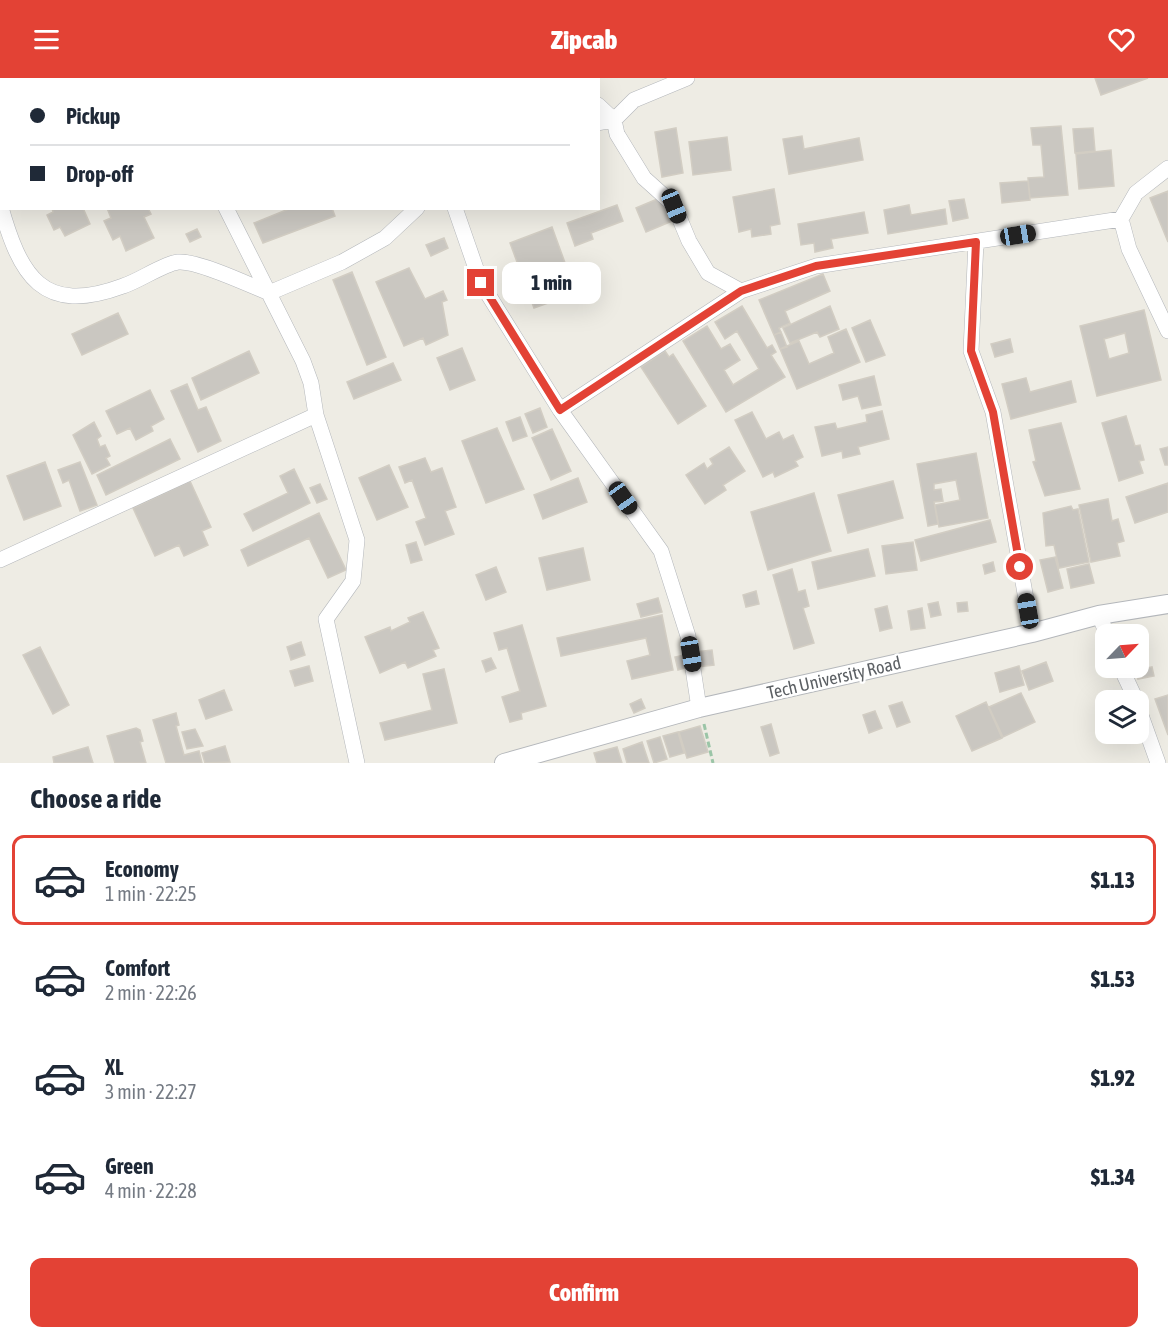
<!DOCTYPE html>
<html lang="en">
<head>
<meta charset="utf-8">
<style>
  :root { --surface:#fff; --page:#f2f2f3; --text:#1f2937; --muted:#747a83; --line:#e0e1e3; --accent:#e34235 }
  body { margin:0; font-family:"Asap Condensed",sans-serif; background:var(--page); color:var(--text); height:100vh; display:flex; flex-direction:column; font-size:22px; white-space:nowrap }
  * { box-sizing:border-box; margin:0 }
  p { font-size:20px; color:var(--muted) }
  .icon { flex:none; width:33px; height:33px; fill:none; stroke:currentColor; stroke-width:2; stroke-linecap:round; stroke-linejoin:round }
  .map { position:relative; height:685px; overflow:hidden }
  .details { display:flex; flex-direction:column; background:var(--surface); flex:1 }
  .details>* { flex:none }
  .top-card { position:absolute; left:0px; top:0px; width:600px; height:132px; box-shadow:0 6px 24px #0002; display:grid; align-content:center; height:132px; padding:0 30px; background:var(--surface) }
  .needle { width:39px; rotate:65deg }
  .controls { position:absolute; left:1095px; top:546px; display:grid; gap:12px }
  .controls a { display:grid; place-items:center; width:54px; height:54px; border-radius:12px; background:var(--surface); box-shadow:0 6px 24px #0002; font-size:30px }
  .end { position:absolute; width:27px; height:27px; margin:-14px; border:8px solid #e34235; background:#fff; box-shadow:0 0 0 3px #fff }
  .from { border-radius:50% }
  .bubble { position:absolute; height:42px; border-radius:12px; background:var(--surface); box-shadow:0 6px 24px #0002; font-size:20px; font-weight:800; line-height:42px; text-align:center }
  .car { position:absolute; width:18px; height:36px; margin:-18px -9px; border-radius:8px; box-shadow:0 0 4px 2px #0007; background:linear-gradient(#222 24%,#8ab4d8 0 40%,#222 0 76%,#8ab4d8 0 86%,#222 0) }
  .top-card b { display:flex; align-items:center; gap:21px; height:57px; font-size:22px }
  .top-card b+b { border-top:2px solid var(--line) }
  .top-card i { width:15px; height:15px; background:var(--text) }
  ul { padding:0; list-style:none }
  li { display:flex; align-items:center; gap:18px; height:90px; margin:0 12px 9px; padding:0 18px; border:3px solid transparent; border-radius:12px }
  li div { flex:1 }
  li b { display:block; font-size:22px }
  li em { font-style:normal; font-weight:800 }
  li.selected { border-color:var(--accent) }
  li>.icon { width:54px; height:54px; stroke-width:1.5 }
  h2 { padding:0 30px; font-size:27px; line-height:72px }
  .button { display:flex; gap:12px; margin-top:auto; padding:12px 30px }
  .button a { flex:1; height:69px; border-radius:12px; background:var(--accent); color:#fff; font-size:24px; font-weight:800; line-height:69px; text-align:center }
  header { display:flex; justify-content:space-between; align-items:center; height:78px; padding:0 30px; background:var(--accent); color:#fff; font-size:27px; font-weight:800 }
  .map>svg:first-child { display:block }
</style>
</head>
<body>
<header><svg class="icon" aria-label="menu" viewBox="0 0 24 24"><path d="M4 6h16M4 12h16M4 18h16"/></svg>Zipcab<svg class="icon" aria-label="heart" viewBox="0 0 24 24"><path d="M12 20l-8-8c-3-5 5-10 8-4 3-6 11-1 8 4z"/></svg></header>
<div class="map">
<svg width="1168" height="685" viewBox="0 0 1168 685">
  <rect width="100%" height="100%" fill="#eeece4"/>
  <path fill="#cac7c1" stroke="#d2cdc3" stroke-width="1.5" fill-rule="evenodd" d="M1095,0H1148L1101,17Z
    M1061,48L1068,117L1030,120L1028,100L1044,99L1041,67H1033L1031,50Z
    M676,50L683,95L662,99L655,54Z
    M1093,50L1095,73L1075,75L1073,51Z
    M802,58L804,71L859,60L863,82L789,96L783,61Z
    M727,59L731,92L693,97L689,64Z
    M1111,72L1114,108L1079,111L1076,76Z
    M1028,103L1030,122L1002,125L1000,105Z
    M774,111L780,146L770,148L771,156L752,159L751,151L739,154L733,119Z
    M1168,113V164L1150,120Z
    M662,119L672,143L646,154L636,130Z
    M964,121L968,140L953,143L949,123Z
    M617,127L623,143L591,155L593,161L575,168L567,145Z
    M909,127L911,137L945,131L947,146L888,156L884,132Z
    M52,130H83L90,146L65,158L60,149L54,152L47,137L53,134Z
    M107,130H148L151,136L144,139L154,160L126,173L120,158L113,162L104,143L111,140Z
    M291,130H332L335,138L263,165L254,145Z
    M864,134L868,155L831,161L833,170L815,174L814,165L801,167L798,146Z
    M552,149L576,215L534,230L510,165Z
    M197,151L201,159L190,164L186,156Z
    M444,160L448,170L431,178L426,167Z
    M409,190L425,221L443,213L447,222L442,224L448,257L426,267L423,260L404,268L376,204Z
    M352,194L386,279L367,287L333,202Z
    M823,196L830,213L785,233L790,245L779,250L781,254L774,257L759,222Z
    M742,228L767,270L772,267L776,274L771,277L785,299L726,334L683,263L707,248L721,271L730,266L740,282L724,292L733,307L759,291L737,253L725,261L715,244Z
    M830,228L839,251L820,259L817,254L790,265L783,250Z
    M1144,232L1161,302L1097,318L1080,248ZM1125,255L1129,275L1109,281L1104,261Z
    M118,235L128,256L82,277L72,256Z
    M870,242L885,277L866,284L852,250Z
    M846,251L860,284L797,311L780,271L799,263L809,286L834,275L828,259Z
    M781,254L787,269L780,271L774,257Z
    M1010,261L1013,274L995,279L991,266Z
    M462,270L475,302L450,312L437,280Z
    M249,273L259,295L201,322L192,300Z
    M665,273L669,279L673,276L706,328L678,346L641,289Z
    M393,285L401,302L354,321L347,304Z
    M874,298L881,327L862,331L858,318L843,322L839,307Z
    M1026,300L1030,314L1071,303L1076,324L1011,341L1002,306Z
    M187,306L198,332L206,329L221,363L198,374L171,313Z
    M150,312L164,341L151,348L153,353L136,362L130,350L117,356L106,333Z
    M540,330L547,349L533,355L525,336Z
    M882,333L889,361L858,369L860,376L843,380L842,373L822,378L815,349L835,345L837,351L867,344L866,337Z
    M752,334L766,361L779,354L783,362L793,357L803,379L795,383L798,388L775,399L773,394L763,399L735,342Z
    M1126,338L1135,368L1140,367L1144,382L1139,383L1143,395L1119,403L1102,345Z
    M520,339L527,358L513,363L506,344Z
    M94,344L101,358L97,361L100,369L105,367L110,378L106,380L110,387L92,396L73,357Z
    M1061,345L1080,411L1045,418L1033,384L1036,383L1029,352Z
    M497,350L524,411L486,425L462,363Z
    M552,351L571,393L551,402L532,360Z
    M170,361L180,381L106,417L97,397Z
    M729,369L745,393L723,407L726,412L705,426L686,397L704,385L707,391L713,386L710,381Z
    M1168,369V387H1165L1160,371Z
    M976,375L988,440L939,449L935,427L960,422L956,402L934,406V412L941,411L943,423L934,424L938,446L928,448L917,386Z
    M425,380L431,394L442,390L456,429L445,433L454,456L425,467L416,444L426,440L412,402L405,405L399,389Z
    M45,384L61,428L24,442L7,398Z
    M80,384L97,427L80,433L69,402L63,405L58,392Z
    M389,387L408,429L377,442L359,400Z
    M294,391L310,425L253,453L244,436L288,415L280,398Z
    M578,400L587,424L543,441L534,417Z
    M190,403L211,449L202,453L208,467L184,478L179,467L155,478L133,430Z
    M893,403L903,440L848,455L838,417Z
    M1168,405V434L1135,445L1126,419Z
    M320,406L327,421L317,425L310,410Z
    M814,415L831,473L768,492L751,434Z
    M1108,421L1112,443L1118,441L1124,463L1117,465L1120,478L1091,484L1079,427Z
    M1071,428L1073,432L1078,431L1089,484L1059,490L1054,467L1046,468L1043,435Z
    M319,435L346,492L328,500L309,460L248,488L241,472Z
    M990,442L996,464L921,483L915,462Z
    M416,464L422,482L411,485L406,467Z
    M913,464L917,492L886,496L882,468Z
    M583,470L590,502L547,512L539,480Z
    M868,471L875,498L818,511L812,484Z
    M1055,479L1063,510L1048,514L1040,482Z
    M993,484L995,493L985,496L983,487Z
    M1089,486L1094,505L1071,510L1067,491Z
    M496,489L506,514L486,522L476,497Z
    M792,491L798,514L805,512L809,528L803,530L814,565L794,571L773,497Z
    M756,513L759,526L746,529L743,517Z
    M658,520L662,534L641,539L637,526Z
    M938,524L941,537L931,539L928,526Z
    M967,524L968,533L958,534L957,525Z
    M887,528L892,550L880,553L875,531Z
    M922,530L925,550L911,552L908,533Z
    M423,534L439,570L433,572L436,578L408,590L405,584L380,595L365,559L390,549L391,553L410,544L408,540Z
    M662,537L673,592L632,601L627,583L650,577L646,560L561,578L557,560Z
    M522,547L546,628L521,635L522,641L510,644L502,619L520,613L507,570L499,572L494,555Z
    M301,564L305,577L291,582L287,569Z
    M40,569L69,627L53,636L23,577Z
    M712,572L714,587L697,589L695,574Z
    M685,577L688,589L678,592L675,579Z
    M491,580L496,590L486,594L482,583Z
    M1046,584L1053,603L1029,612L1022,593Z
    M309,588L313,603L295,608L290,593Z
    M1019,588L1024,607L1000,614L995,595Z
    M1152,589L1154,598L1138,601L1137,592Z
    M444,591L457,645L385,662L380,645L432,632L423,596Z
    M224,612L232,632L206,641L199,622Z
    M1021,615L1035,644L1003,659L989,629Z
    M1168,617V657L1155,621Z
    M641,621L645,630L634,635L630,626Z
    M902,624L910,644L897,649L889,628Z
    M986,624L1002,660L972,673L956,638Z
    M875,633L882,650L869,655L863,637Z
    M176,635L179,647L176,648L184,677L199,673L202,685H166L153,642Z
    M771,646L779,675L770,678L761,649Z
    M700,648L708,674L687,680L679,654Z
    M136,650L140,652L143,663L140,664L146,685H115L107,658Z
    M195,651L203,668L187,671L182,654Z
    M678,654L684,675L670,679L663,658Z
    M660,659L667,681L654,685L647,663Z
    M642,664L649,685H627L623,671Z
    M225,668L230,684L205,685L202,675Z
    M88,669L93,685H54L53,679Z
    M617,669L622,685H597L594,675Z"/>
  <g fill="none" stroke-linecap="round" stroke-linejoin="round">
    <defs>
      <path id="minor" d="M156,0L157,2
        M578,0L579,2
        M530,2V0
        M598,27L614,42L617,56L644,100L674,127L689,163L708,195L741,213
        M598,45L614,42L634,22L687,0
        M1168,90L1136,115L1121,141L1129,171L1168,253
        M0,126C20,198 42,238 123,208C139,203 163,186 178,184C197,182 250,207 269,215L342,184L385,160L417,130
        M226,130L303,283L311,305L316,337L357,462L353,503L326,541L357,685
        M455,130L481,205L560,332L661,473L688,558L699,630
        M976,164L971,273L993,334L1032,555
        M560,332L741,213L816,188L1121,141
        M0,482L316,337
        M1099,537L1107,556
        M1121,590L1136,622
        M1138,629L1158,685"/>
      <path id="tertiary" d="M504,685L699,630L1032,555L1099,537L1168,526"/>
    </defs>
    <use href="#minor" stroke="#b4b7bb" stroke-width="16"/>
    <use href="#tertiary" stroke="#b4b7bb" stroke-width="20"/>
    <path stroke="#9bc5a7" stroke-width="3" stroke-dasharray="6 3" stroke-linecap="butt" d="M704,646L713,685"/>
    <use href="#minor" stroke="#fff" stroke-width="15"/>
    <use href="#tertiary" stroke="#fff" stroke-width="18"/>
  </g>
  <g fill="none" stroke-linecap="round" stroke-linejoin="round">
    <path stroke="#e34235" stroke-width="8" d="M481,205L560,332L741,213L816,188L976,164L971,273L993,334L1020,489"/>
  </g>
  <g text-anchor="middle" stroke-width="4.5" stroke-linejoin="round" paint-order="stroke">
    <g font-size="18" fill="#5c6064" stroke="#fff">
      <text transform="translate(834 600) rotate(-13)" y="6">Tech University Road</text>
    </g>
  </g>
</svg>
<div class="controls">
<a><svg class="needle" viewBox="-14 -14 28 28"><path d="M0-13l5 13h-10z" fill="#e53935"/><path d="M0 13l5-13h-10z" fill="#747a83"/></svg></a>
<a><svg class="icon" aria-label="layers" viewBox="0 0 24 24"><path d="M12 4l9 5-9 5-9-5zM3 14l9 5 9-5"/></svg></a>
</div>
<i class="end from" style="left:1020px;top:489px"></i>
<i class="end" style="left:481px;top:205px"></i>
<div class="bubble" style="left:502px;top:184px;width:99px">1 min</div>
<i class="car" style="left:674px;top:128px;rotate:158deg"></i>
<i class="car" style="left:1018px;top:157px;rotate:81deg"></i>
<i class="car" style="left:623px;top:420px;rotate:145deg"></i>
<i class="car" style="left:1028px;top:533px;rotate:350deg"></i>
<i class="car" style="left:691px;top:576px;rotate:171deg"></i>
<div class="top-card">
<b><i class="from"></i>Pickup</b>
<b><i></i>Drop-off</b>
</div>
</div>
<section class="details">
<h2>Choose a ride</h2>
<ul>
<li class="selected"><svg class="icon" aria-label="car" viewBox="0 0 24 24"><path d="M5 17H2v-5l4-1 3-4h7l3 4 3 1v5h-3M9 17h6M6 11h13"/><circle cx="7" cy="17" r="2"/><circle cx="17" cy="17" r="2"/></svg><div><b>Economy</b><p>1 min · 22:25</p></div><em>$1.13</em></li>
<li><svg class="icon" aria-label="car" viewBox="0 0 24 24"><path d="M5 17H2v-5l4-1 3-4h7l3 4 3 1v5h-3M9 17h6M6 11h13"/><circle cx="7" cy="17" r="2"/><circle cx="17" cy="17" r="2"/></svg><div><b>Comfort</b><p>2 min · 22:26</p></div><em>$1.53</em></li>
<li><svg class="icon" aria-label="car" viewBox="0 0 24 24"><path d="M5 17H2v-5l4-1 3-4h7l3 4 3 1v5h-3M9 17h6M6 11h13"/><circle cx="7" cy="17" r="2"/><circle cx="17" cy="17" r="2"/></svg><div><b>XL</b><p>3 min · 22:27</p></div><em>$1.92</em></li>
<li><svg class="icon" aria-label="car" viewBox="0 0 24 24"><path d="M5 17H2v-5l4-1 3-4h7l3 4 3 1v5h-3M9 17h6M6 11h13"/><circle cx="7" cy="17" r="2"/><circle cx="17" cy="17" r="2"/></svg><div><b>Green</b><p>4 min · 22:28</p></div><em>$1.34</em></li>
</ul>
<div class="button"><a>Confirm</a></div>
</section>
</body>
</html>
